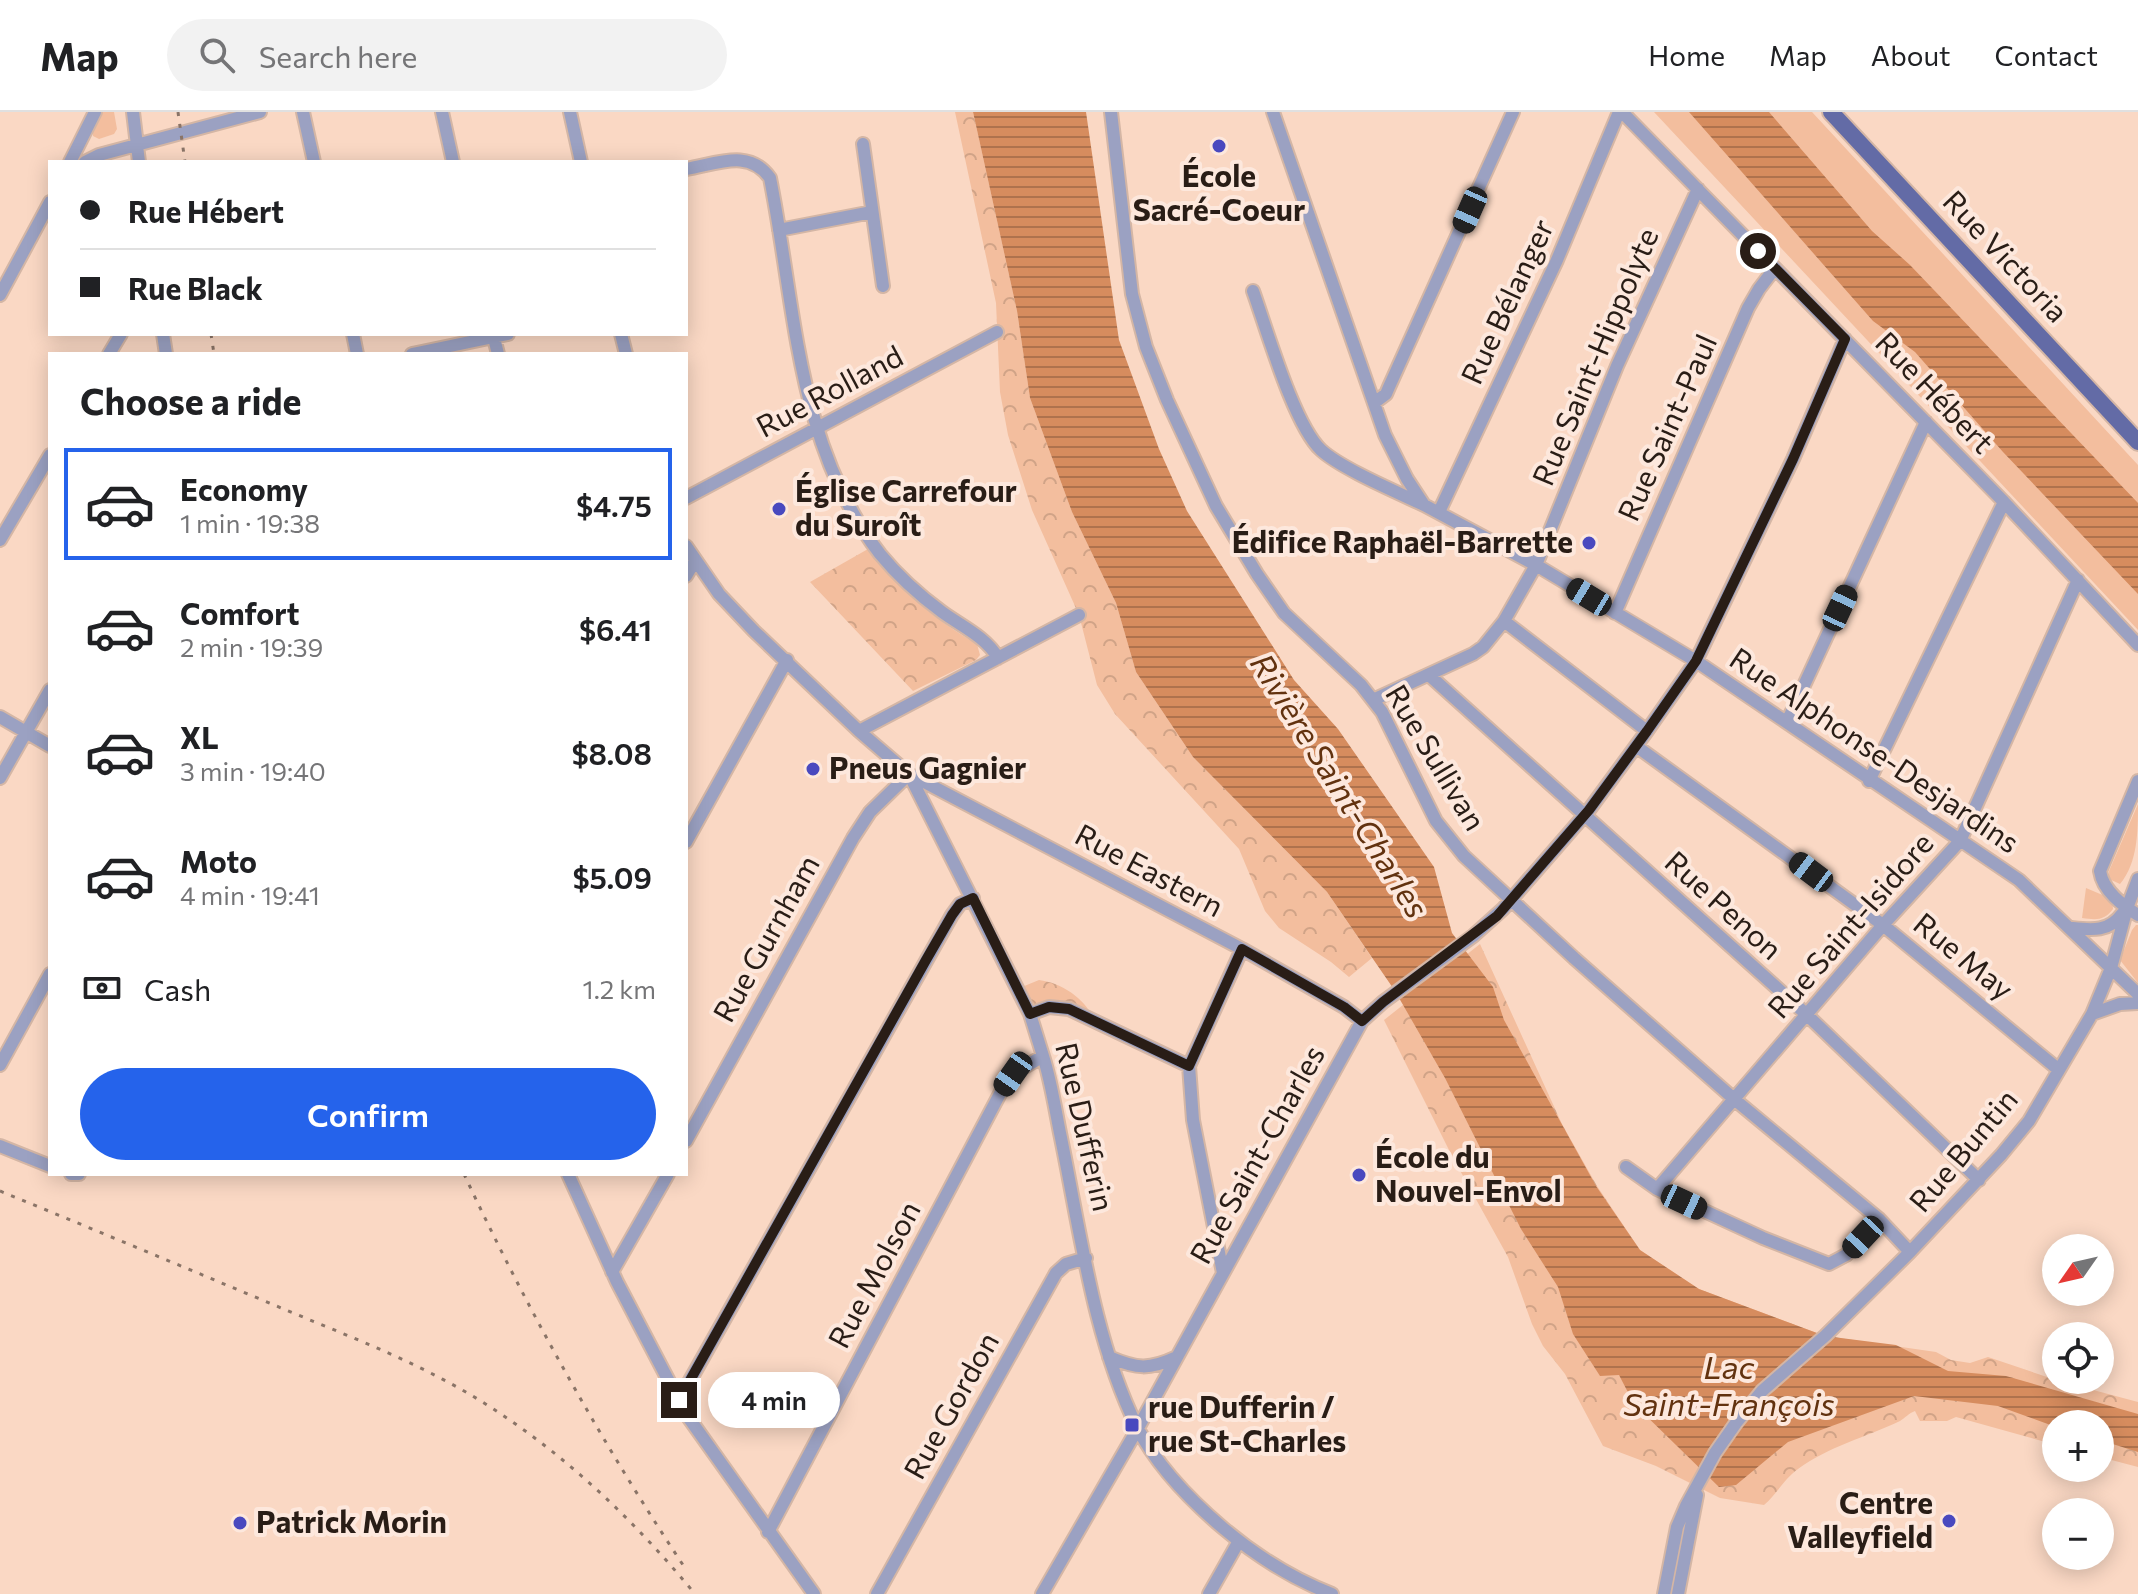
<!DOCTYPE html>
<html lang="en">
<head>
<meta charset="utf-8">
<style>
  :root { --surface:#fff; --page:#f2f2f2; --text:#202124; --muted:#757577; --line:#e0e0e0; --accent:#2563eb }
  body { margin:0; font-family:Commissioner,sans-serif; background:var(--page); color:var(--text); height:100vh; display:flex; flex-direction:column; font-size:30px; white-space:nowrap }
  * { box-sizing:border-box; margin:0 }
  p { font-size:26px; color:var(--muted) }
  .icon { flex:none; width:44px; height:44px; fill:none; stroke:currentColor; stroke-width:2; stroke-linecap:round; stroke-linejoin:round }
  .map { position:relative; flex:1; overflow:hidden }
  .panel { position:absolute; left:48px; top:240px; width:640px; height:824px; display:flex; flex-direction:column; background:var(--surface); border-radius:0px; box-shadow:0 4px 20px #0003 }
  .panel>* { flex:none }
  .banner { position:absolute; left:48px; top:48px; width:640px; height:176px; border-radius:0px; box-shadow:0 4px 20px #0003; display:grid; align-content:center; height:176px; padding:0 32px; background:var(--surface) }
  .needle { width:52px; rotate:236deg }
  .fabs { position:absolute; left:2042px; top:1122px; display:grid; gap:16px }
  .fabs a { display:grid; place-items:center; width:72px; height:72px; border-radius:50%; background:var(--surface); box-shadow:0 4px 20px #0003; font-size:40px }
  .end { position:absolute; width:36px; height:36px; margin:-18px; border:10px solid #291d16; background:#fff; box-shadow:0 0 0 4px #fff }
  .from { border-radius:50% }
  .bubble { position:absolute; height:56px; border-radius:28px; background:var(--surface); box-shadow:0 4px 20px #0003; font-size:26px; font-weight:600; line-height:56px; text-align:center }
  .car { position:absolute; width:24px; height:48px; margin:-24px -12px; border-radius:10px; box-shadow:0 0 6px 2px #0007; background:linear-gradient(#222 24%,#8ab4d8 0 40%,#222 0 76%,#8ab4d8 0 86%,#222 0) }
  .banner b { display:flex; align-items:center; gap:28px; height:76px; font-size:30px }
  .banner b+b { border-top:2px solid var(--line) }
  .banner i { width:20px; height:20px; background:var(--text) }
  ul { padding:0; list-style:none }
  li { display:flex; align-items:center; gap:24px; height:112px; margin:0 16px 12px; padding:0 16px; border:4px solid transparent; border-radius:0px }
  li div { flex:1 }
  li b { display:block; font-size:30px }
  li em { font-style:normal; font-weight:600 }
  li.active { border-color:var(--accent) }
  li>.icon { width:72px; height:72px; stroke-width:1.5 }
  h2 { padding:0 32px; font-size:36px; line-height:96px }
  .pay { display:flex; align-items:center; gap:20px; height:88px; padding:0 32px; font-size:30px }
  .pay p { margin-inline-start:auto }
  .button { display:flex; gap:16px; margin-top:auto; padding:16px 32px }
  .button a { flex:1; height:92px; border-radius:48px; background:var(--accent); color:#fff; font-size:32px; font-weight:600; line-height:92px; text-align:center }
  header { display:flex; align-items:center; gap:48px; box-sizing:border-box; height:112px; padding:0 40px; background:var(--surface); border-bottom:2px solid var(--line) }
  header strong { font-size:38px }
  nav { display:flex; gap:44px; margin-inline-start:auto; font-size:28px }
  .search { width:560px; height:72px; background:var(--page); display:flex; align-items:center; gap:20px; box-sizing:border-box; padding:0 28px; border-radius:44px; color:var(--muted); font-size:30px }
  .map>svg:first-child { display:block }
</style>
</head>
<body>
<header>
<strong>Map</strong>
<div class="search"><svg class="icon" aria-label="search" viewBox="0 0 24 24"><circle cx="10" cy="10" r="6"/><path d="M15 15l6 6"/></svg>Search here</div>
<nav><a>Home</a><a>Map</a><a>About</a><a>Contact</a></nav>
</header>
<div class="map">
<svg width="2138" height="1482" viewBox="0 0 2138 1482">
  <defs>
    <pattern id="park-crowns" width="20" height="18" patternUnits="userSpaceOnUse" patternTransform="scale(2)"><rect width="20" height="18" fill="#f3be9e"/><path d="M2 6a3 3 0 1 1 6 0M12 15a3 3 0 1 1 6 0" fill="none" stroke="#d0a387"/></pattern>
    <pattern id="water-rules" width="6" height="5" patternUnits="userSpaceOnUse" patternTransform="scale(2)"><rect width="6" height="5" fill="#d68c5e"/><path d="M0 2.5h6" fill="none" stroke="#ae724d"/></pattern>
  </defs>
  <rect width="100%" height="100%" fill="#fad8c4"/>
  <path fill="#f3be9e" d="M103,0H114L117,17L114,22L99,27L93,24V18Z
    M1654,0H1812L2138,353V518Z
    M2138,692C2138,718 2138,751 2120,772L2109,767V759Z
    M2086,776L2112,787L2113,797C2104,809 2096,808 2082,806Z
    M2136,813H2138V871L2120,848L2132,818Z"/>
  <path fill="url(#park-crowns)" d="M955,0H973L1017,199L1030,286L1072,400L1116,491L1136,560L1193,645L1327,780L1372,846L1349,865L1331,850L1279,816L1265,799L1239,737L1115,602L1097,573L1079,503L1032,398L1008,323L1000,280L996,191Z
    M868,437C899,476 933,507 977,532L980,543L976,548L913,579L810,470Z
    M1480,832L1562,1012L1597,1074L1640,1138L1699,1177L1825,1224L1936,1240L1951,1248L1970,1251L1988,1245L2056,1268L2138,1290V1355L2100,1345V1312H2056V1333L1956,1305L1947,1309H1920L1915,1299C1909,1301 1905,1306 1900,1309C1866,1325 1828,1335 1798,1357C1784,1367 1777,1382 1764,1393L1720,1386L1656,1354L1603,1334L1565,1262L1543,1234L1532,1212L1508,1145L1452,1044L1384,908Z
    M1039,868C1062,871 1086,887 1094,908L1070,897L1030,902L1017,877Z"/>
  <path fill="url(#water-rules)" d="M973,0H1086L1119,228L1159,337L1187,399L1294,568L1338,617L1434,755L1452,821L1493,875L1504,908L1596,1074L1640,1138L1699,1177L1825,1224L1896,1233L1948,1259L2006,1264L2138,1302V1340L2100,1328V1312H2056V1315L1998,1294L1914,1284L1788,1330L1736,1373L1719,1375L1634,1292L1619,1263L1600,1264L1573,1222L1558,1175L1521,1117L1445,966L1395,879L1327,780L1193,645L1136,560L1116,491L1072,400L1030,286L1017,199Z
    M1689,0H1769L1872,119L1910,153L2138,391V482L2003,340L1915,240L1873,209Z"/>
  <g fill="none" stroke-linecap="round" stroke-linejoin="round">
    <defs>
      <path id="minor" d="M133,0L139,50
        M303,0L314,50
        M442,0L453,50
        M570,0L581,50
        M1111,0L1132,182L1146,235L1167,288L1216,394L1257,462L1284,501L1361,573L1382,600L1436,709L1464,744L1574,846L1734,987L1879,1107L1910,1140
        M1273,0L1385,323L1407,367L1424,393L1536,453L1696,549L2019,768L2138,882
        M1622,0L2004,390L2138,533
        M863,32L883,174
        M70,50L95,0
        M85,50L99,43L260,0
        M686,57C717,52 749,36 770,66C796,196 796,333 880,442C898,464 919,483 942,500C961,514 986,525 998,546
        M779,118L872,100
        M1253,179C1267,218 1294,313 1321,338C1342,357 1397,380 1424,393
        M0,183L50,90
        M163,222L166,242
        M353,222L357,242
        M493,222L498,242
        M621,222L626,242
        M109,242L121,222
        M412,242L508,222
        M1374,291L1386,282L1389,275L1513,0
        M686,386L997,220
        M1439,400L1557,148L1619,0
        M0,428L50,343
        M686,434L719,482L754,519L859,619L909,662L1030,902L1043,944C1051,969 1055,996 1060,1021C1080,1117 1093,1226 1137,1315C1157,1354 1190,1388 1223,1416C1255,1443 1293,1467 1332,1482
        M686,464L695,449
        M1615,501L1748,196L1759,177L1775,156
        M1504,509L1647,619
        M1429,563L1806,902L1979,1068
        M1373,588L1473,542L1483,535L1504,509L1536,453L1617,254L1698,77
        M0,605L50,634
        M1787,610L1926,310
        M859,619L1079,503
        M1636,634L1883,813L2059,958
        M0,666L50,578
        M1869,669L2004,390
        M2138,669L2100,759C2103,779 2122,793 2138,803
        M686,730L787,548
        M2072,816C2092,818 2109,820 2122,802
        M1030,902L1049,895L1069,897L1189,954
        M2092,902L2120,892L2138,891
        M0,953L50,862
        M686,1029L853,726L870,700L909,662L1242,837L1344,895L1362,909
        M0,1034L50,1054
        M1626,1055L1657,1077L1763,1126L1829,1152L1846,1143L1879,1107
        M71,1062H79
        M568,1062L617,1170L686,1302L814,1482
        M1657,1077L1883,813L1960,729L2078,468
        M612,1160L668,1062
        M1223,1161L1193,1008L1189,954L1242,837
        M1109,1245C1137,1257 1149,1258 1177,1245
        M679,1288L952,803L960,792L973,786
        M768,1420L1003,976L1013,962L1043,944
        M877,1482L1056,1161L1066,1152L1086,1146
        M1042,1482L1138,1316L1362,909L1383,890L1473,824L1503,797L1589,698L1647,619L1696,549L1793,347L1845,227
        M1209,1482L1239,1429
        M1664,1482L1677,1415L1686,1394L1715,1341L1736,1311L1762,1279L1825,1224L1910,1140L2001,1043L2029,1009L2092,902L2111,856L2127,796L2138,767
        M1678,1482L1697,1383"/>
      <path id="major" d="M1831,0L2138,330"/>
    </defs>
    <use href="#minor" stroke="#d4b6a5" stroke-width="16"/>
    <use href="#major" stroke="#d4b6a5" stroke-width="20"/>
    <use href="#minor" stroke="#9ba1c2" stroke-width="12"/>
    <use href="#major" stroke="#636ba6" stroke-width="16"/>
    <path stroke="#8a7467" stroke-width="3" stroke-dasharray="4 8" stroke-linecap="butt" d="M178,0L185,50
      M211,222L214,242
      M464,1062C528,1199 603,1333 687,1459
      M0,1079C95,1118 191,1158 286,1198C353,1226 422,1252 484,1291C565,1342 634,1408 695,1482"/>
  </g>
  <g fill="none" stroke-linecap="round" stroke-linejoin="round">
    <path stroke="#291d16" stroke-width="10" d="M679,1288L926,848L952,803L960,792L973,786L1030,902L1049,895L1069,897L1189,954L1242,837L1344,895L1362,909L1383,890L1497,804L1589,698L1647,619L1696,549L1793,347L1845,227L1758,139"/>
  </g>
  <g fill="#4949bf" stroke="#fde8dd" stroke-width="3">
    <circle cx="1219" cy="34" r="8"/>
    <circle cx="779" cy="397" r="8"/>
    <circle cx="1589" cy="431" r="8"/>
    <circle cx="813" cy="657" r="8"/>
    <circle cx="1359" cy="1063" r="8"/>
    <rect x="1124" y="1305" width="16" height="16" rx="4"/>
    <circle cx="1949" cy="1409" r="8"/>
    <circle cx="240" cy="1411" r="8"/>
  </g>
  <g text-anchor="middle" stroke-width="8" stroke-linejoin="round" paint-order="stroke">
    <g font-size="30" font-weight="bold" fill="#291d16" stroke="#fde8dd" text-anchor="start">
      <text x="1219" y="75" text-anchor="middle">École<tspan x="1219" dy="34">Sacré-Coeur</tspan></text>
      <text x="795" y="390">Église Carrefour<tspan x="795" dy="34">du Suroît</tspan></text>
      <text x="1573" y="441" text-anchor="end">Édifice Raphaël-Barrette</text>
      <text x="829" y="667">Pneus Gagnier</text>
      <text x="1375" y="1056">École du<tspan x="1375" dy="34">Nouvel-Envol</tspan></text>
      <text x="1148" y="1306">rue Dufferin /<tspan x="1148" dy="34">rue St-Charles</tspan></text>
      <text x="1933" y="1402" text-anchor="end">Centre<tspan x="1933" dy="34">Valleyfield</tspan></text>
      <text x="256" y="1421">Patrick Morin</text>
    </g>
    <g font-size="30" fill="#291d16" stroke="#fde8dd">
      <text transform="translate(2005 145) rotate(47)" y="10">Rue Victoria</text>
      <text transform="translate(1508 190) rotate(-65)" y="10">Rue Bélanger</text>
      <text transform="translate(1596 245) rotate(-67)" y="10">Rue Saint-Hippolyte</text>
      <text transform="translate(830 280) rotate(-28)" y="10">Rue Rolland</text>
      <text transform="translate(1934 281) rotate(46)" y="10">Rue Hébert</text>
      <text transform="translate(1668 316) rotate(-66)" y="10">Rue Saint-Paul</text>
      <text transform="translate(1874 639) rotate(34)" y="10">Rue Alphonse-Desjardins</text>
      <text transform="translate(1435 646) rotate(59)" y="10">Rue Sullivan</text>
      <text transform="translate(1149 759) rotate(28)" y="10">Rue Eastern</text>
      <text transform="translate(1723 794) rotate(42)" y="10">Rue Penon</text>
      <text transform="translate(1851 814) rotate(-49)" y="10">Rue Saint-Isidore</text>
      <text transform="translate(767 827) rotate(-61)" y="10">Rue Gurnham</text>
      <text transform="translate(1963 845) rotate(39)" y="10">Rue May</text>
      <text transform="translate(1084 1015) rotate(77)" y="10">Rue Dufferin</text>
      <text transform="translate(1964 1039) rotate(-50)" y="10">Rue Buntin</text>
      <text transform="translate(1258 1043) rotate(-61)" y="10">Rue Saint-Charles</text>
      <text transform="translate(875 1163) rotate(-62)" y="10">Rue Molson</text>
      <text transform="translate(952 1294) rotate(-61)" y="10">Rue Gordon</text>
    </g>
    <g font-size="32" font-style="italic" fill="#62320f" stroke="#fde8dd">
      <text transform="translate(1339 674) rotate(58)" y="11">Rivière Saint-Charles</text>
      <text x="1729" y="1267">Lac<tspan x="1729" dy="37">Saint-François</tspan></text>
    </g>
  </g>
</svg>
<div class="fabs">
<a><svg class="needle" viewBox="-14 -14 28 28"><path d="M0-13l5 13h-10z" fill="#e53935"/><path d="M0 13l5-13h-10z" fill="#757577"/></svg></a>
<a><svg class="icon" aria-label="locate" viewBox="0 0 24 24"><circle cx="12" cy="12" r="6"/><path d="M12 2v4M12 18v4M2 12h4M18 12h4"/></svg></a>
<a>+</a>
<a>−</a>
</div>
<i class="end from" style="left:1758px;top:139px"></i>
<i class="end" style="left:679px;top:1288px"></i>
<div class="bubble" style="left:708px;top:1260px;width:132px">4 min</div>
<i class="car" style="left:1470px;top:98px;rotate:204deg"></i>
<i class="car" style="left:1589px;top:485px;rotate:301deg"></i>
<i class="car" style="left:1840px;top:496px;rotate:25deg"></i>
<i class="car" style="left:1811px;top:760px;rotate:307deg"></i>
<i class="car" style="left:1013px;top:962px;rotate:215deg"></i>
<i class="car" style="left:1684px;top:1090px;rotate:115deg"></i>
<i class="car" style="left:1863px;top:1125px;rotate:223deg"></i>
<div class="banner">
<b><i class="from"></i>Rue Hébert</b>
<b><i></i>Rue Black</b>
</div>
<section class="panel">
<h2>Choose a ride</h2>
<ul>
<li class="active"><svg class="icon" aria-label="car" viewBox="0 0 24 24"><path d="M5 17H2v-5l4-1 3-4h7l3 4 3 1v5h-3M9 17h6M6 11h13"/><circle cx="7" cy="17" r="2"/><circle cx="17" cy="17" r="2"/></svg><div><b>Economy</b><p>1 min · 19:38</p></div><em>$4.75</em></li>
<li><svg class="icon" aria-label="car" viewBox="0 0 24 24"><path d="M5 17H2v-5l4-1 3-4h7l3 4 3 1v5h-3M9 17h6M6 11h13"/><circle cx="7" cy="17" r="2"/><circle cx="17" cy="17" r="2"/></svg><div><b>Comfort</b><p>2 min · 19:39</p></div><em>$6.41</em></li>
<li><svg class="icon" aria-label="car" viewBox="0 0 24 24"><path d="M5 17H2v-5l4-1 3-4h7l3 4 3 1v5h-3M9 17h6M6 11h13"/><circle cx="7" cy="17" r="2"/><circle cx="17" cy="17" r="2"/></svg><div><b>XL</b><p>3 min · 19:40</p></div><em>$8.08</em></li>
<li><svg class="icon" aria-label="car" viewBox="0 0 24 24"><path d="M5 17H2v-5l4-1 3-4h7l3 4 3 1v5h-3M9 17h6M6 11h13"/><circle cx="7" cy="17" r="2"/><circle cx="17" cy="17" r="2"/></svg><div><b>Moto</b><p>4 min · 19:41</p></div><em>$5.09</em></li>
</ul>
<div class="pay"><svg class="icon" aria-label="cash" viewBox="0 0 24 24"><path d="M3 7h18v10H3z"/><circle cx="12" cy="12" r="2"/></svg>Cash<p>1.2 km</p></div>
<div class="button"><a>Confirm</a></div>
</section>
</div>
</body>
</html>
